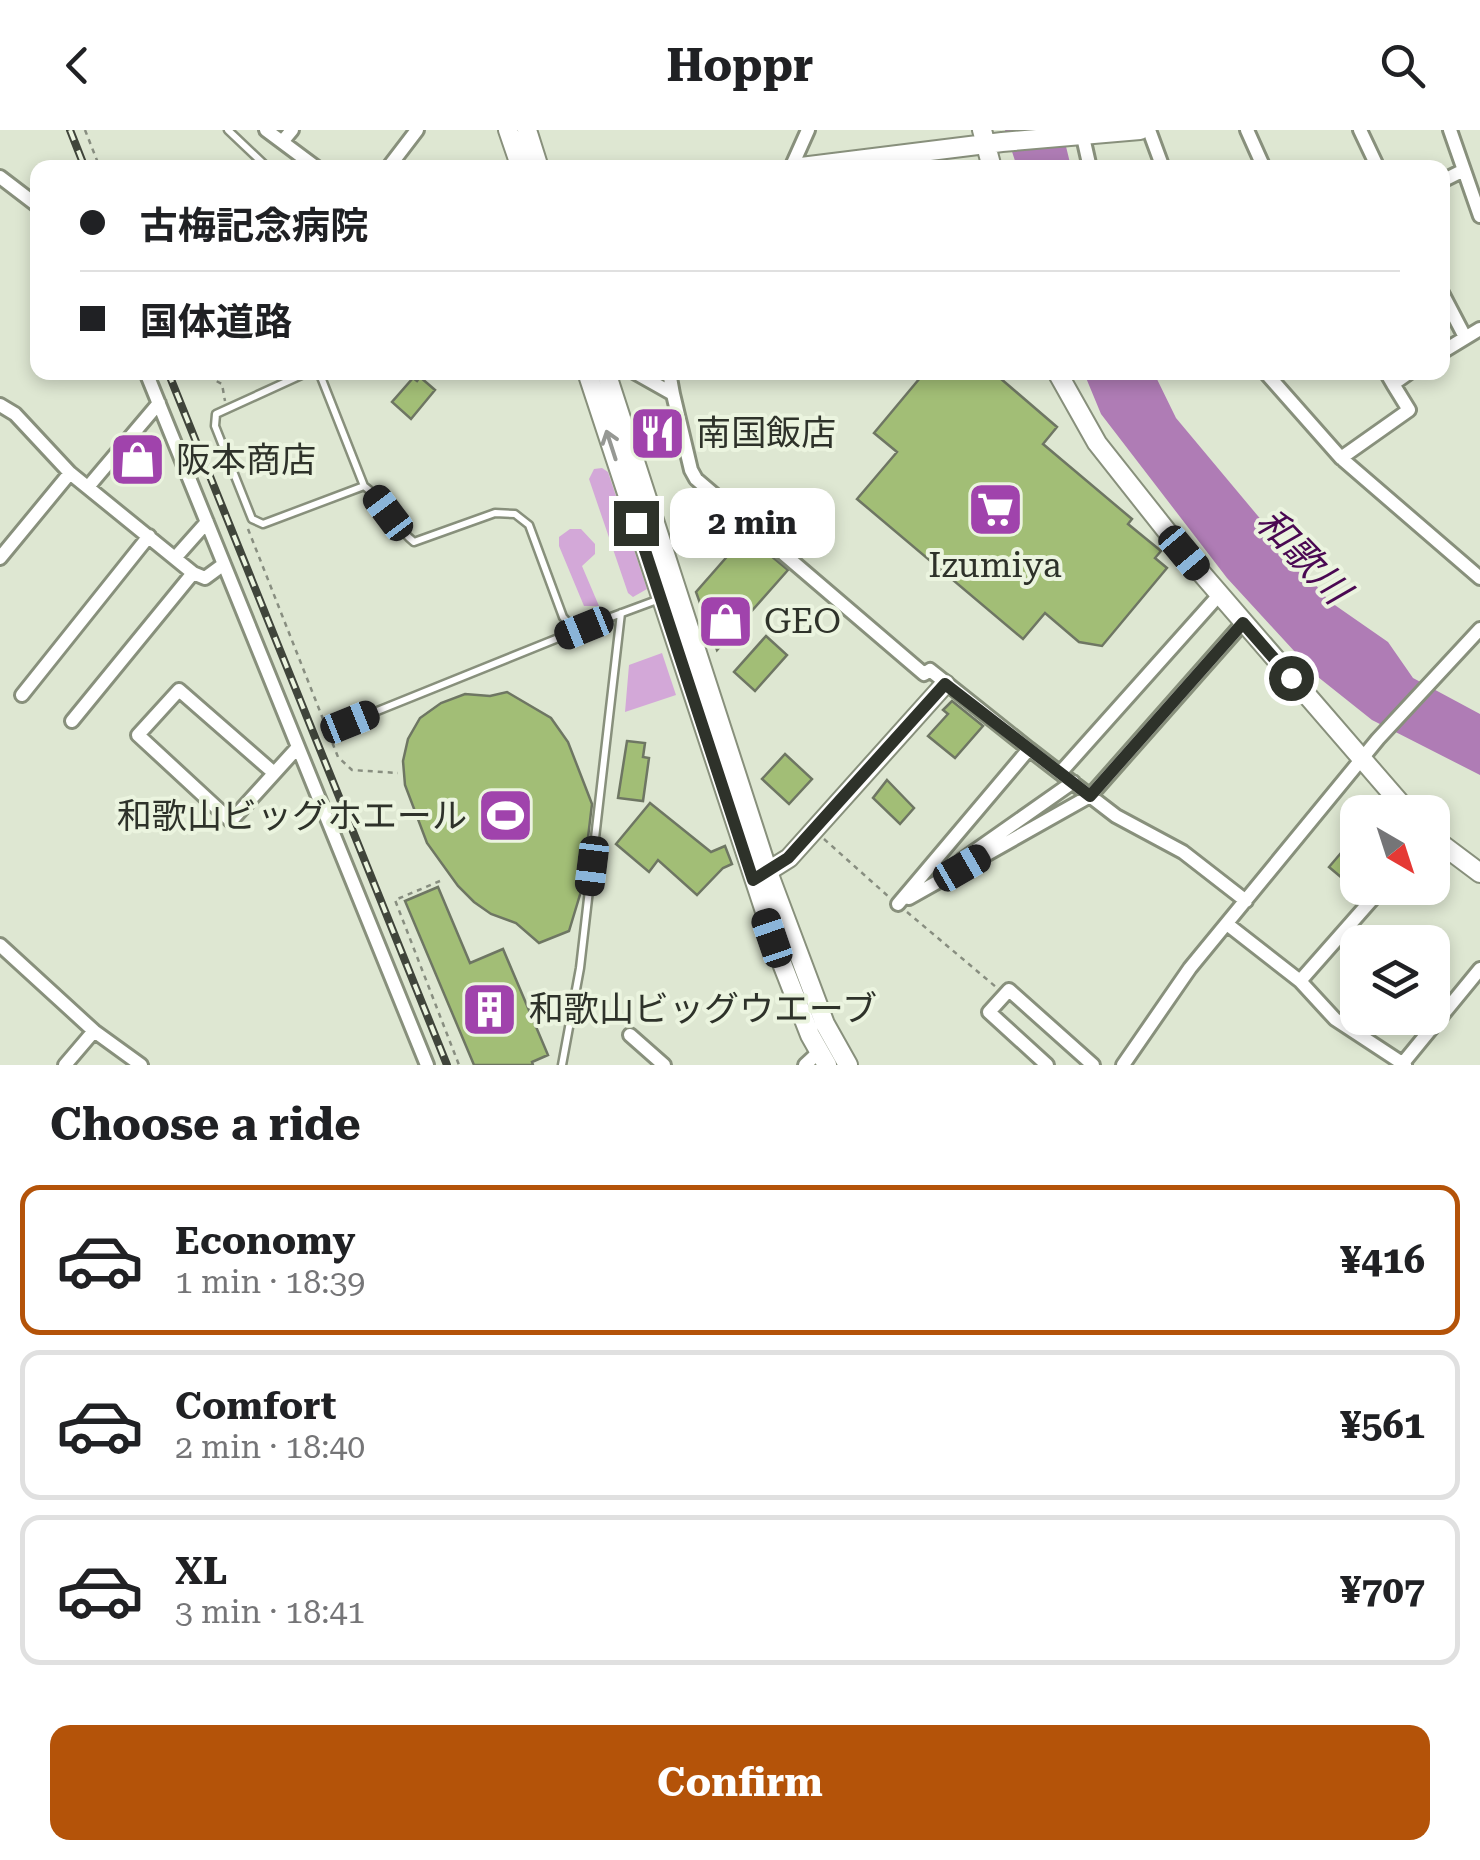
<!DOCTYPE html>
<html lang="en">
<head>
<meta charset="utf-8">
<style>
  :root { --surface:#fff; --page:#f2f2f2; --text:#202124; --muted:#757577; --line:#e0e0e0; --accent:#b45309 }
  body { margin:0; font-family:"Roboto Serif","Noto Sans JP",serif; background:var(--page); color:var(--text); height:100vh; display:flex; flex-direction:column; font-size:38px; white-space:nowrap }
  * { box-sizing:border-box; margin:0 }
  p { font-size:32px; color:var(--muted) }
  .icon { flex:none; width:55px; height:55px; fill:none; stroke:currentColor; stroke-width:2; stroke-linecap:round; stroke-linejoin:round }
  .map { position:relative; height:935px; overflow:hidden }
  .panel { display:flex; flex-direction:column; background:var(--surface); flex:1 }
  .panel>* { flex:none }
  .guide { position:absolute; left:30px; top:30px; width:1420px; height:220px; border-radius:20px; box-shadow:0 5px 15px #0003; display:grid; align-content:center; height:220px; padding:0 50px; background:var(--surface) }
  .needle { width:65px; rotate:141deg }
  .tools { position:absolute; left:1340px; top:665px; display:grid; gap:20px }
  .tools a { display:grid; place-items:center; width:110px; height:110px; border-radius:20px; background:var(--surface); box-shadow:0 5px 15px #0003; font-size:50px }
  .end { position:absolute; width:45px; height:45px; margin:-22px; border:12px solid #2e322a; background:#fff; box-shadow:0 0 0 5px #fff }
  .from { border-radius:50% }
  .bubble { position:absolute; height:70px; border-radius:20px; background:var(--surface); box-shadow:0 5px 15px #0003; font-size:32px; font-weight:700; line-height:70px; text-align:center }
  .car { position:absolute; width:30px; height:60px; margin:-30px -15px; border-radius:12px; box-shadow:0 0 8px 2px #0007; background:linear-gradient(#222 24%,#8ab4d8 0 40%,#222 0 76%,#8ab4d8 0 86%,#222 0) }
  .guide b { display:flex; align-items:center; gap:35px; height:95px; font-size:38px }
  .guide b+b { border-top:2px solid var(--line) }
  .guide i { width:25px; height:25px; background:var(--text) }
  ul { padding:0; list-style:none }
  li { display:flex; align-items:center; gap:30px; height:150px; margin:0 20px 15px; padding:0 30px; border:5px solid var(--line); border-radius:20px }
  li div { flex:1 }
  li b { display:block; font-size:38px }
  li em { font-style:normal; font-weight:700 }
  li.on { border-color:var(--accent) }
  li>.icon { width:90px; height:90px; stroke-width:1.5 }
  h2 { padding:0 50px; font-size:45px; line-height:120px }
  .action { display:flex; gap:20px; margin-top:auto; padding:20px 50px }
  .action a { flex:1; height:115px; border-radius:20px; background:var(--accent); color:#fff; font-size:40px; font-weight:700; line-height:115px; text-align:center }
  header { display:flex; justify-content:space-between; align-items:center; height:130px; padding:0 50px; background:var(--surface); font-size:45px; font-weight:700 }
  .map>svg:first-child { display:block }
</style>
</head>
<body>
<header><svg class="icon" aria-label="back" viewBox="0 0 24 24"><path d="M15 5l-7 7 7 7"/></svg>Hoppr<svg class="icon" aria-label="search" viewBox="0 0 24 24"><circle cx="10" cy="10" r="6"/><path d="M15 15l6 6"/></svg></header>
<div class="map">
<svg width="1480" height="935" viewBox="0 0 1480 935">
  <rect width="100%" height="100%" fill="#dee7d2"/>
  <path fill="#d3a8d8" d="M602,338L608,342L647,459L633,467L628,463L589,349L594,339Z
    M570,399H581L595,414V424L582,436L599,476H584L559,416V407Z
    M662,523L676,565L625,582L629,535Z"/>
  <path fill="#af7cb5" d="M1005,0H1062L1071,37H1017Z
    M1084,243H1154L1176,288L1329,471L1388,512L1413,548L1480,584V645L1372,590L1318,547L1227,448L1101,284Z"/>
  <path fill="#a2be76" stroke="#6e7663" stroke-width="2.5" d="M925,242H993L1057,297L1043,314L1132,389L1128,394L1161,421L1155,428L1167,438L1102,516L1079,512L1045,483L1023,509L857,369L897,322L874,303Z
    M420,247L435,260L411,289L392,272L413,248L417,251Z
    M746,405L788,440L717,520L696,462Z
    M766,506L787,525L755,561L734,542Z
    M507,562L551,588L568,612L592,674L582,758L569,801L539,813L516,793L491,784L474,772L458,756L427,713L405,655L403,631L408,609L420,588L441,573L465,564L490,566Z
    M952,571L983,596L955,628L928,606L948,584L943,580Z
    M627,611L645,613L643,627L649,628L643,671L618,668Z
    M785,624L812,649L789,674L762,649Z
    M887,650L914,678L900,694L873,668Z
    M650,673L711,722L725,716L732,734L723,738L697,765L658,730L649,742L616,714Z
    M1358,703V730L1342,748L1329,737Z
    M438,757L470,833L503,819L548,925L532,932L533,935H474L405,771Z"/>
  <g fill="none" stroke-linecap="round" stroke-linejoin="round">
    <defs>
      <path id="lane" d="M228,0L268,38
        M308,242L216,284L215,296L252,389L263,394L364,356C385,370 394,397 414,412L495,383L515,384L529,395L563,487L571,496L584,497L657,470
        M319,242L364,356
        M350,592L583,498
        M562,935L580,838L621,483"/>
      <path id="street" d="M266,0L317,38
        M1149,0L1163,38
        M1247,0L1264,38
        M1360,0L1378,38
        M1450,0L1480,86
        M1083,7L1090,38
        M282,12L292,0
        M388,38L417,0
        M791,38L808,0
        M0,47L38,76
        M1442,51L1464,40
        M1442,163L1465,207
        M1442,222L1480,199
        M146,242L427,935
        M634,242L673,264L691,340L696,349L924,544L930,540L1029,619
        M669,242L673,264
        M1265,242L1341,328L1480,448
        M1386,242L1393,254L1410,242
        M0,275L15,284L70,343L193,443
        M1341,328L1409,280L1393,254
        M88,357L159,273
        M0,428L70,343
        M175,428L207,392
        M22,565L149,406
        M72,591L193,443L205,448L224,434
        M274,643L179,560L138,605L231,691L298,617
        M1060,643L1219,465
        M962,730L1073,652
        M909,768L1090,666L1243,493
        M898,774L1029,619L1116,686L1183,722L1246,771
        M1227,794L1300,851L1335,889L1405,935
        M0,815L94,901L141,935
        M1300,851L1382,758
        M630,905L664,935
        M1403,933L1480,839
        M65,935L94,901
        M805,935L819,922
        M1047,935L989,882L1009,860L1093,935
        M1123,935L1190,838L1378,609L1480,499"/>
      <path id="secondary" d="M508,0L521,38
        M527,0L539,38
        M982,0L992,38
        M793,38L1002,12L1140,0
        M587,242L783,836L810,905L827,935
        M606,242L768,742L825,894L848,935
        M1057,242L1097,313L1184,423L1408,682
        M1432,707L1480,743
        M762,745L789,728L945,554"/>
    </defs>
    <use href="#lane" stroke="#88907c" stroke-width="11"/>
    <use href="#street" stroke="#88907c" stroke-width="18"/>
    <use href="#secondary" stroke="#88907c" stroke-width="22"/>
    <path stroke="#888e80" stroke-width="2.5" stroke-dasharray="5 5" stroke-linecap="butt" d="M85,0L100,38
      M199,242L222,254L225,271
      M248,399L338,627L352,640L398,643
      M824,709L889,767
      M440,751L395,770L459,935
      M907,782L996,857"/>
    <use href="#lane" stroke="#fff" stroke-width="6"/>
    <use href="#street" stroke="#fff" stroke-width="12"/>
    <use href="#secondary" stroke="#fff" stroke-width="18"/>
    <defs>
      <path id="rail" d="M70,0L85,38
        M168,242L447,935"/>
    </defs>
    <use href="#rail" stroke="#40453b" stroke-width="8"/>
    <use href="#rail" stroke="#ebf4df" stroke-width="4" stroke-dasharray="11" stroke-linecap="butt"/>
  </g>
  <defs><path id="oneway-shaft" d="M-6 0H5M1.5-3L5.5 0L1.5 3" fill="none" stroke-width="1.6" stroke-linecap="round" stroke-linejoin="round" transform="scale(2.5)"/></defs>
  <use stroke="#969894" href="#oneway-shaft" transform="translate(611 315) rotate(-108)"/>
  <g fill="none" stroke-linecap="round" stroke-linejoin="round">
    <path stroke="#2e322a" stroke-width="12" d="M636,393L753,750L788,728L945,554L1090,666L1243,493L1291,548"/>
  </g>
  <defs>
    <symbol id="restaurant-square" viewBox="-11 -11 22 22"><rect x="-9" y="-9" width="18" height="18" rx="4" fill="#a043ac" stroke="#ebf4df"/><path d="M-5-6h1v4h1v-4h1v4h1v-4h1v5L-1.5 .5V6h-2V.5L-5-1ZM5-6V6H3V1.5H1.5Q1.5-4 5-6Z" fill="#fff"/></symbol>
    <symbol id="shop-square" viewBox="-11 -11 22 22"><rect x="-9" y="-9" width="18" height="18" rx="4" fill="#a043ac" stroke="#ebf4df"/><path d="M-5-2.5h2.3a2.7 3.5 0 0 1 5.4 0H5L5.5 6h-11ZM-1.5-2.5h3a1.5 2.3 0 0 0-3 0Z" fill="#fff"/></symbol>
    <symbol id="supermarket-square" viewBox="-11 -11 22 22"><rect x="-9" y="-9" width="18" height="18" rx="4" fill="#a043ac" stroke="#ebf4df"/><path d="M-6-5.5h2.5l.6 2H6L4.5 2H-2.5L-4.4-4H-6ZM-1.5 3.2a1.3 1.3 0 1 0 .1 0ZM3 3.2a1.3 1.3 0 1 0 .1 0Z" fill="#fff"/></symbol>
    <symbol id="stadium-square" viewBox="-11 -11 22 22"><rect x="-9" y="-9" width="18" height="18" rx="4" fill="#a043ac" stroke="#ebf4df"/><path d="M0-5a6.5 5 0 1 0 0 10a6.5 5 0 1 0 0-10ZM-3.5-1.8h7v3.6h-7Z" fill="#fff"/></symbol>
    <symbol id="building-square" viewBox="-11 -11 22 22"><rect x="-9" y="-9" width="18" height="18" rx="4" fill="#a043ac" stroke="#ebf4df"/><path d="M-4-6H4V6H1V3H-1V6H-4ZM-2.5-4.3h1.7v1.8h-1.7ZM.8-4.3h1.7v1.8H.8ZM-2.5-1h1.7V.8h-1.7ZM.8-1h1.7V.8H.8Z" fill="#fff"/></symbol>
  </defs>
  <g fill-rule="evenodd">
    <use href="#restaurant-square" x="626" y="272" width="63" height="63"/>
    <use href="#shop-square" x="106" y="298" width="63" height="63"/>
    <use href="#supermarket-square" x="964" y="348" width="63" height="63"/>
    <use href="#shop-square" x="694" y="460" width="63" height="63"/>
    <use href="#stadium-square" x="474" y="654" width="63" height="63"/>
    <use href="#building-square" x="458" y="848" width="63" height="63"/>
  </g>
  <g text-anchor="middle" stroke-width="8" stroke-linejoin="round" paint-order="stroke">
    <g font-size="35" fill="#2e322a" stroke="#ebf4df" text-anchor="start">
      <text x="696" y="315">南国飯店</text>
      <text x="176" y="342">阪本商店</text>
      <text x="995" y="447" text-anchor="middle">Izumiya</text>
      <text x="764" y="503">GEO</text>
      <text x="467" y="698" text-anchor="end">和歌山ビッグホエール</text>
      <text x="529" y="891">和歌山ビッグウエーブ</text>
    </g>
    <g font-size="38" font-style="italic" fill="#4a0852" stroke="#ebf4df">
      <text transform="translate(1303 426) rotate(46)" y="13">和歌川</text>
    </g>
  </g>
</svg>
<div class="tools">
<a><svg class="needle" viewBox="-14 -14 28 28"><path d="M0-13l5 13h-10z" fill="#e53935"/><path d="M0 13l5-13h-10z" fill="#757577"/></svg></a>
<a><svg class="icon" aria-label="layers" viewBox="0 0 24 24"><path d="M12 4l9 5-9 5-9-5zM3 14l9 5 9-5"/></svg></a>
</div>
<i class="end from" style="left:1291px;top:548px"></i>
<i class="end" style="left:636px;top:393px"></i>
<div class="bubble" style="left:670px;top:358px;width:165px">2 min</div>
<i class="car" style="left:388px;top:383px;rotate:323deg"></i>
<i class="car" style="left:1184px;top:423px;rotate:140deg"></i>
<i class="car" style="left:584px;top:498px;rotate:248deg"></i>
<i class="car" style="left:350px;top:592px;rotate:68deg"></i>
<i class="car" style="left:592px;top:736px;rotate:187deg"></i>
<i class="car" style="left:962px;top:738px;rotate:60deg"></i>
<i class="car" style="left:772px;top:808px;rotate:341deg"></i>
<div class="guide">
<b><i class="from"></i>古梅記念病院</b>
<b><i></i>国体道路</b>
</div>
</div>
<section class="panel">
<h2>Choose a ride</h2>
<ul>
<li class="on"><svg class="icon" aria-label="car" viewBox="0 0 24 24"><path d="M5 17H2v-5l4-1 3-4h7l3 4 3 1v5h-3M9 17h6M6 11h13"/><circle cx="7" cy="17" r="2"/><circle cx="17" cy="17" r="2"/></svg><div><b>Economy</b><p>1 min · 18:39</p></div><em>¥416</em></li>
<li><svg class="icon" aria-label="car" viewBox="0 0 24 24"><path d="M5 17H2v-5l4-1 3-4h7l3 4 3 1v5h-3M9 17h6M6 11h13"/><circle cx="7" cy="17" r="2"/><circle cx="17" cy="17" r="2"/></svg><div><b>Comfort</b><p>2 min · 18:40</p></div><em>¥561</em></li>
<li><svg class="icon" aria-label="car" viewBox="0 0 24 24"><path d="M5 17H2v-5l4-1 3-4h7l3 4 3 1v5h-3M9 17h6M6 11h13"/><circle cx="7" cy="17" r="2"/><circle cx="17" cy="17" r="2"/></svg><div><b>XL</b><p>3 min · 18:41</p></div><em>¥707</em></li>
</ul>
<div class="action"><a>Confirm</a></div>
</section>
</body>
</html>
